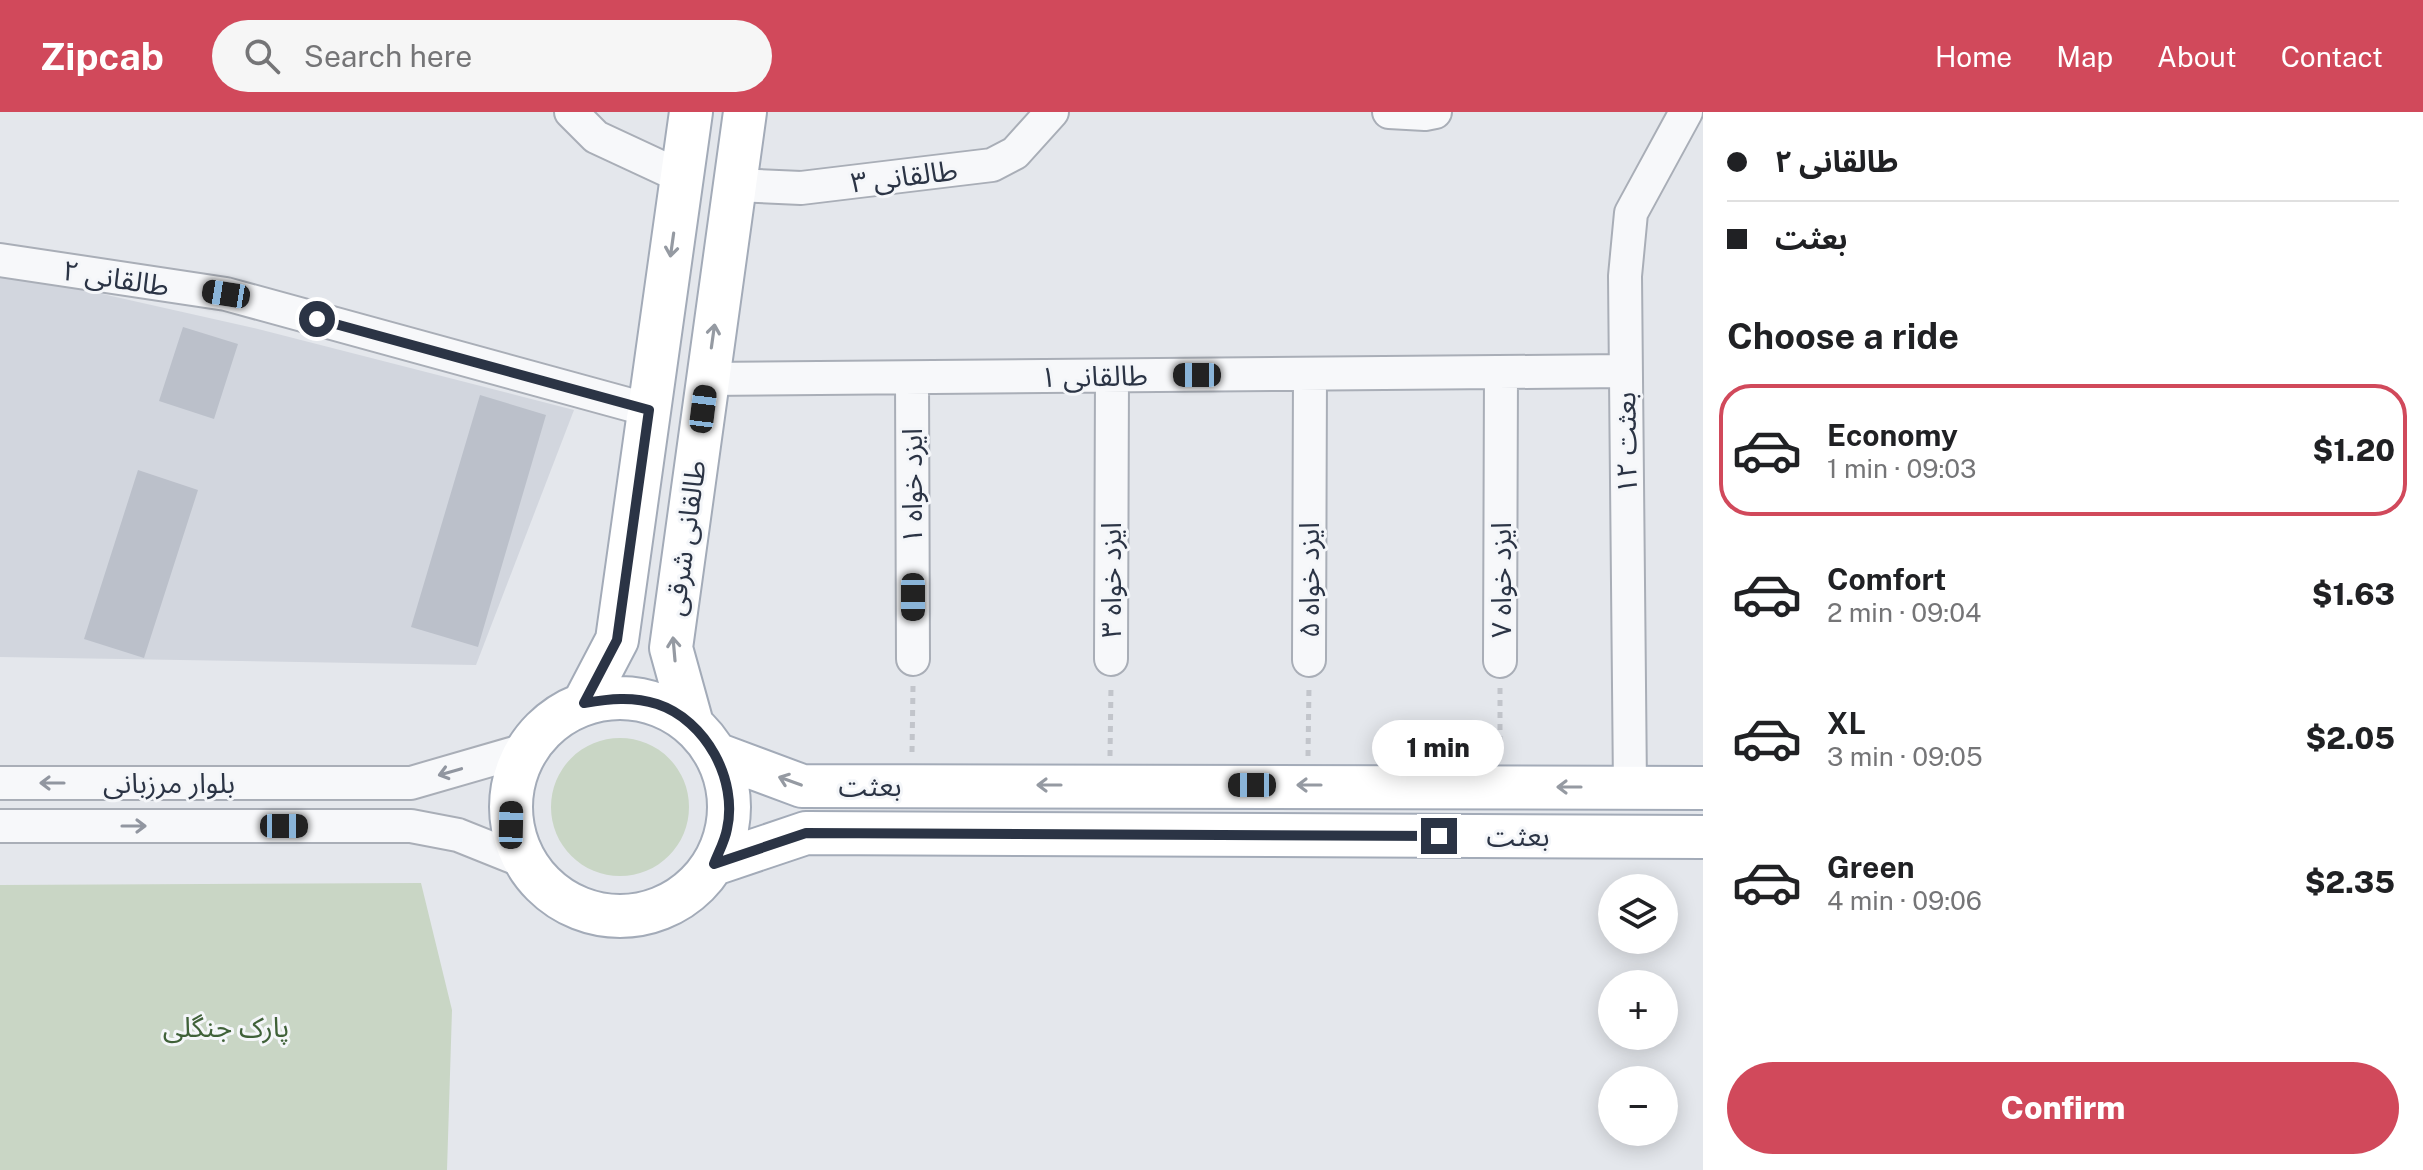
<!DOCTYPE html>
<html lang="en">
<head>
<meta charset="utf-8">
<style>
  :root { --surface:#fff; --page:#f6f6f6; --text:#202124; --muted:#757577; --line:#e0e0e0; --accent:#d1495b }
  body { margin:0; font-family:"Public Sans","Noto Sans Arabic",sans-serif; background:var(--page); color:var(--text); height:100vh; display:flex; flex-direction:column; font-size:30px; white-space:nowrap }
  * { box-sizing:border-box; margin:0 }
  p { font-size:26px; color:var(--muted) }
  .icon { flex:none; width:44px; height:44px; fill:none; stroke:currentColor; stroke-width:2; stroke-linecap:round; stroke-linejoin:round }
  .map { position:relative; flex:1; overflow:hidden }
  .drawer { display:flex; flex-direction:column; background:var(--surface); width:720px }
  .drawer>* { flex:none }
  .hud { display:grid; align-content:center; height:176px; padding:0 24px; background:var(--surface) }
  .controls { position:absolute; left:1598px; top:762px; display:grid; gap:16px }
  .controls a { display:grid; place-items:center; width:80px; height:80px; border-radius:50%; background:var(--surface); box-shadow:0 4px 20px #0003; font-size:40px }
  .end { position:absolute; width:36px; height:36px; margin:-18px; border:10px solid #2b3445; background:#fff; box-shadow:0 0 0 4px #fff }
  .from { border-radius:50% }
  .bubble { position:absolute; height:56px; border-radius:28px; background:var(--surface); box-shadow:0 4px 20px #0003; font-size:26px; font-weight:800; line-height:56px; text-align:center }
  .car { position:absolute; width:24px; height:48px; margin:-24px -12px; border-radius:10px; box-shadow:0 0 6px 2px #0007; background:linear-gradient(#222 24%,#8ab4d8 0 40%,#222 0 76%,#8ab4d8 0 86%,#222 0) }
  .hud b { display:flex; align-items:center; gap:28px; height:76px; font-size:30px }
  .hud b+b { border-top:2px solid var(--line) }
  .hud i { width:20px; height:20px; background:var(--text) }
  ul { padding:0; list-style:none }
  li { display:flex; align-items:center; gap:24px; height:132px; margin:0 16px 12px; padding:0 8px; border:4px solid transparent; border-radius:32px }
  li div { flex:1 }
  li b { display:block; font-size:30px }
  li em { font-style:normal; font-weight:800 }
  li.selected { border-color:var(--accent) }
  li>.icon { width:72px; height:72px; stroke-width:1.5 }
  h2 { padding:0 24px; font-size:36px; line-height:96px }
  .action { display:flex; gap:16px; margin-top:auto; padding:16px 24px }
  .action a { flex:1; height:92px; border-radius:48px; background:var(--accent); color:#fff; font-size:32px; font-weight:800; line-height:92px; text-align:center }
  header { display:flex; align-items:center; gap:48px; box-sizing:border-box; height:112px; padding:0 40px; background:var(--accent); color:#fff }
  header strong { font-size:38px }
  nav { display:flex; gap:44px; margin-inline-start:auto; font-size:28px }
  .search { width:560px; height:72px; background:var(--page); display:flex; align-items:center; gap:20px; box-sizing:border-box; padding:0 28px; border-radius:44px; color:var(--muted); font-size:30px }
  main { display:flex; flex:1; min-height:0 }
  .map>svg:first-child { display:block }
</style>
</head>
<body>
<header>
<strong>Zipcab</strong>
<div class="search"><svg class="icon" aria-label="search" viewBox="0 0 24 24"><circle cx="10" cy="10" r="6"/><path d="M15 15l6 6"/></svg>Search here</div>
<nav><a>Home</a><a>Map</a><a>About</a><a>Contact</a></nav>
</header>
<main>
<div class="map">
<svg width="1703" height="1058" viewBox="0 0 1703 1058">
  <rect width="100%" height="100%" fill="#e4e7ec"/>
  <path fill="#d2d6de" d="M0,163L49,170L258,217L574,298L476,553L0,545Z"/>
  <path fill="#c9d6c5" d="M551 695a69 69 0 1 1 138 0a69 69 0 1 1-138 0Z
    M421,771L452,898L447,1058H0V773Z"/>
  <path fill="#bbc0ca" d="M183,215L238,232L214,307L159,289Z
    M480,283L546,303L478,535L411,515Z
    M138,358L198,378L144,546L84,527Z"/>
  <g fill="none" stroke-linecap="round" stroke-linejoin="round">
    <defs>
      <path id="minor" d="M571,0L596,25L682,65
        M1389,0L1425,2L1435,0
        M735,73L801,76L992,53L1015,41L1052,0
        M0,148L226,182L649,298
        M912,266L913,547
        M706,267L1625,259
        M1111,547L1112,264
        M1309,548L1310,262
        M1500,549L1501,260
        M0,671H411L525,638
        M1630,676L1625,164L1631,101L1686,0
        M0,714H411L458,723L523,749"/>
      <path id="major" d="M511 695a109 109 0 1 1 218 0a109 109 0 1 1-218 0Z
        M584,591L617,528L691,0
        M692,612L671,536L745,0
        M716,642L802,674L1703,676
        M714,752L806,721L1703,725"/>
    </defs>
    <use href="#minor" stroke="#a9aeb7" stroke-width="36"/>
    <use href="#major" stroke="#a3abb8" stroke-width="46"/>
    <path stroke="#c2c5cb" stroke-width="5" stroke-dasharray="6 6" stroke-linecap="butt" d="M912,640L913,574
      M1500,642V576
      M1110,644L1111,574
      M1308,644L1309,574"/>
    <use href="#minor" stroke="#f7f8fa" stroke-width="32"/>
    <use href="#major" stroke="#fff" stroke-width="42"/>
  </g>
  <defs><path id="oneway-shaft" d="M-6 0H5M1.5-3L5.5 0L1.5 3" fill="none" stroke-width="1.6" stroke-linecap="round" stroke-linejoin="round" transform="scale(2)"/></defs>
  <g stroke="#959aa2">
    <use href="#oneway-shaft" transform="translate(672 133) rotate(98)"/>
    <use href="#oneway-shaft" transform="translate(713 224) rotate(-82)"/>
    <use href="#oneway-shaft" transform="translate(674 537) rotate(-95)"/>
    <use href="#oneway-shaft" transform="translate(790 669) rotate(-160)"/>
    <use href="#oneway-shaft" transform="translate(1049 673) rotate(180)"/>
    <use href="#oneway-shaft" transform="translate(1309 673) rotate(-180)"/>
    <use href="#oneway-shaft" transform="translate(1569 675) rotate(-180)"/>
  </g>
  <g stroke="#9196a0">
    <use href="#oneway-shaft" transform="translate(450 660) rotate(164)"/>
    <use href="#oneway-shaft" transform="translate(52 671) rotate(180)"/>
    <use href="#oneway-shaft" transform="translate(134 714)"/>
  </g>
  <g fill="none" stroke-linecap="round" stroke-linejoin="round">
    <path stroke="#2b3445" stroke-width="10" d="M317,207L649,298L617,528L584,591C609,587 632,584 657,592C706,608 738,668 727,717C725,729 718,741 714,752L806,721L1439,724"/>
  </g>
  <g text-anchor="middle" stroke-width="6" stroke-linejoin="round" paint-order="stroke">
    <g font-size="28" fill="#2b3445" stroke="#f4f6f9">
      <text transform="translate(904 64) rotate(-7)" y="10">طالقانی ۳</text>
      <text transform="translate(116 166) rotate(9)" y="10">طالقانی ۲</text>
      <text transform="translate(1094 264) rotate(-1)" y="10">طالقانی ۱</text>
      <text transform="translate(1626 331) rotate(-91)" y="10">بعثت ۱۲</text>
      <text transform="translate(912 374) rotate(-90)" y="10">ایزد خواه ۱</text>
      <text transform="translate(685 426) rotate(-82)" y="10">طالقانی شرقی</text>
      <text transform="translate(1111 468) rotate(-90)" y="10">ایزد خواه ۳</text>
      <text transform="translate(1309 468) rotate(-90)" y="10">ایزد خواه ۵</text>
      <text transform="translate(1501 468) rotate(-90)" y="10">ایزد خواه ۷</text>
      <text x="169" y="681">بلوار مرزبانی</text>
      <text x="870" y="684">بعثت</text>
      <text x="1518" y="734">بعثت</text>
    </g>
    <g font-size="28" fill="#3f6138" stroke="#f4f6f9">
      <text x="226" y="925">پارک جنگلی</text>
    </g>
  </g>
</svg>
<div class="controls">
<a><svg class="icon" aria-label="layers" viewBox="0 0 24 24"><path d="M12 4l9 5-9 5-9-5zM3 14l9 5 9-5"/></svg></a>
<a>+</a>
<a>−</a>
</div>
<i class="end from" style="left:317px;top:207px"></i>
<i class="end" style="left:1439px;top:724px"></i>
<div class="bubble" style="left:1372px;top:608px;width:132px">1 min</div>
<i class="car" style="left:226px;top:182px;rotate:279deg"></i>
<i class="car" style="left:1197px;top:263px;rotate:270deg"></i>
<i class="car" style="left:703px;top:297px;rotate:7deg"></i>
<i class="car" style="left:913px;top:485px;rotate:180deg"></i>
<i class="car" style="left:1252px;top:673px;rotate:270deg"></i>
<i class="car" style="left:511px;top:713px;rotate:1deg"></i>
<i class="car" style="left:284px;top:714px;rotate:90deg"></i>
</div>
<section class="drawer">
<div class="hud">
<b><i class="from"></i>طالقانی ۲</b>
<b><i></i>بعثت</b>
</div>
<h2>Choose a ride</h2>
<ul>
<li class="selected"><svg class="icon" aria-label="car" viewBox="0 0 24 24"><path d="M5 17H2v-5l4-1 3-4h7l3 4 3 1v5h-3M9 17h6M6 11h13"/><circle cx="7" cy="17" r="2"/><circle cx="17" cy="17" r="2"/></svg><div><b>Economy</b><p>1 min · 09:03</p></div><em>$1.20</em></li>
<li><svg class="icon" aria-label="car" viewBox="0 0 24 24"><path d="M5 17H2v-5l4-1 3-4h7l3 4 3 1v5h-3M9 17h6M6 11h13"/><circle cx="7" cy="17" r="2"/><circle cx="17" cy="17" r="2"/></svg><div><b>Comfort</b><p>2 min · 09:04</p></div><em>$1.63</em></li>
<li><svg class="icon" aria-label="car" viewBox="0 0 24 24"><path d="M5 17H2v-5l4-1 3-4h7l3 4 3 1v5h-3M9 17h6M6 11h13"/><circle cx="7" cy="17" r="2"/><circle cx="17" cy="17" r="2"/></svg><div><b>XL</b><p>3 min · 09:05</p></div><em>$2.05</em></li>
<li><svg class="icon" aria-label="car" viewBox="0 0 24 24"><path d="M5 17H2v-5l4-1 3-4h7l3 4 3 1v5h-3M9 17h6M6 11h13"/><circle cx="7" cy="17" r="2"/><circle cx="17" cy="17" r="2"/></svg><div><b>Green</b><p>4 min · 09:06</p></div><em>$2.35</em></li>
</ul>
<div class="action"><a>Confirm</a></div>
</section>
</main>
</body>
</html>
